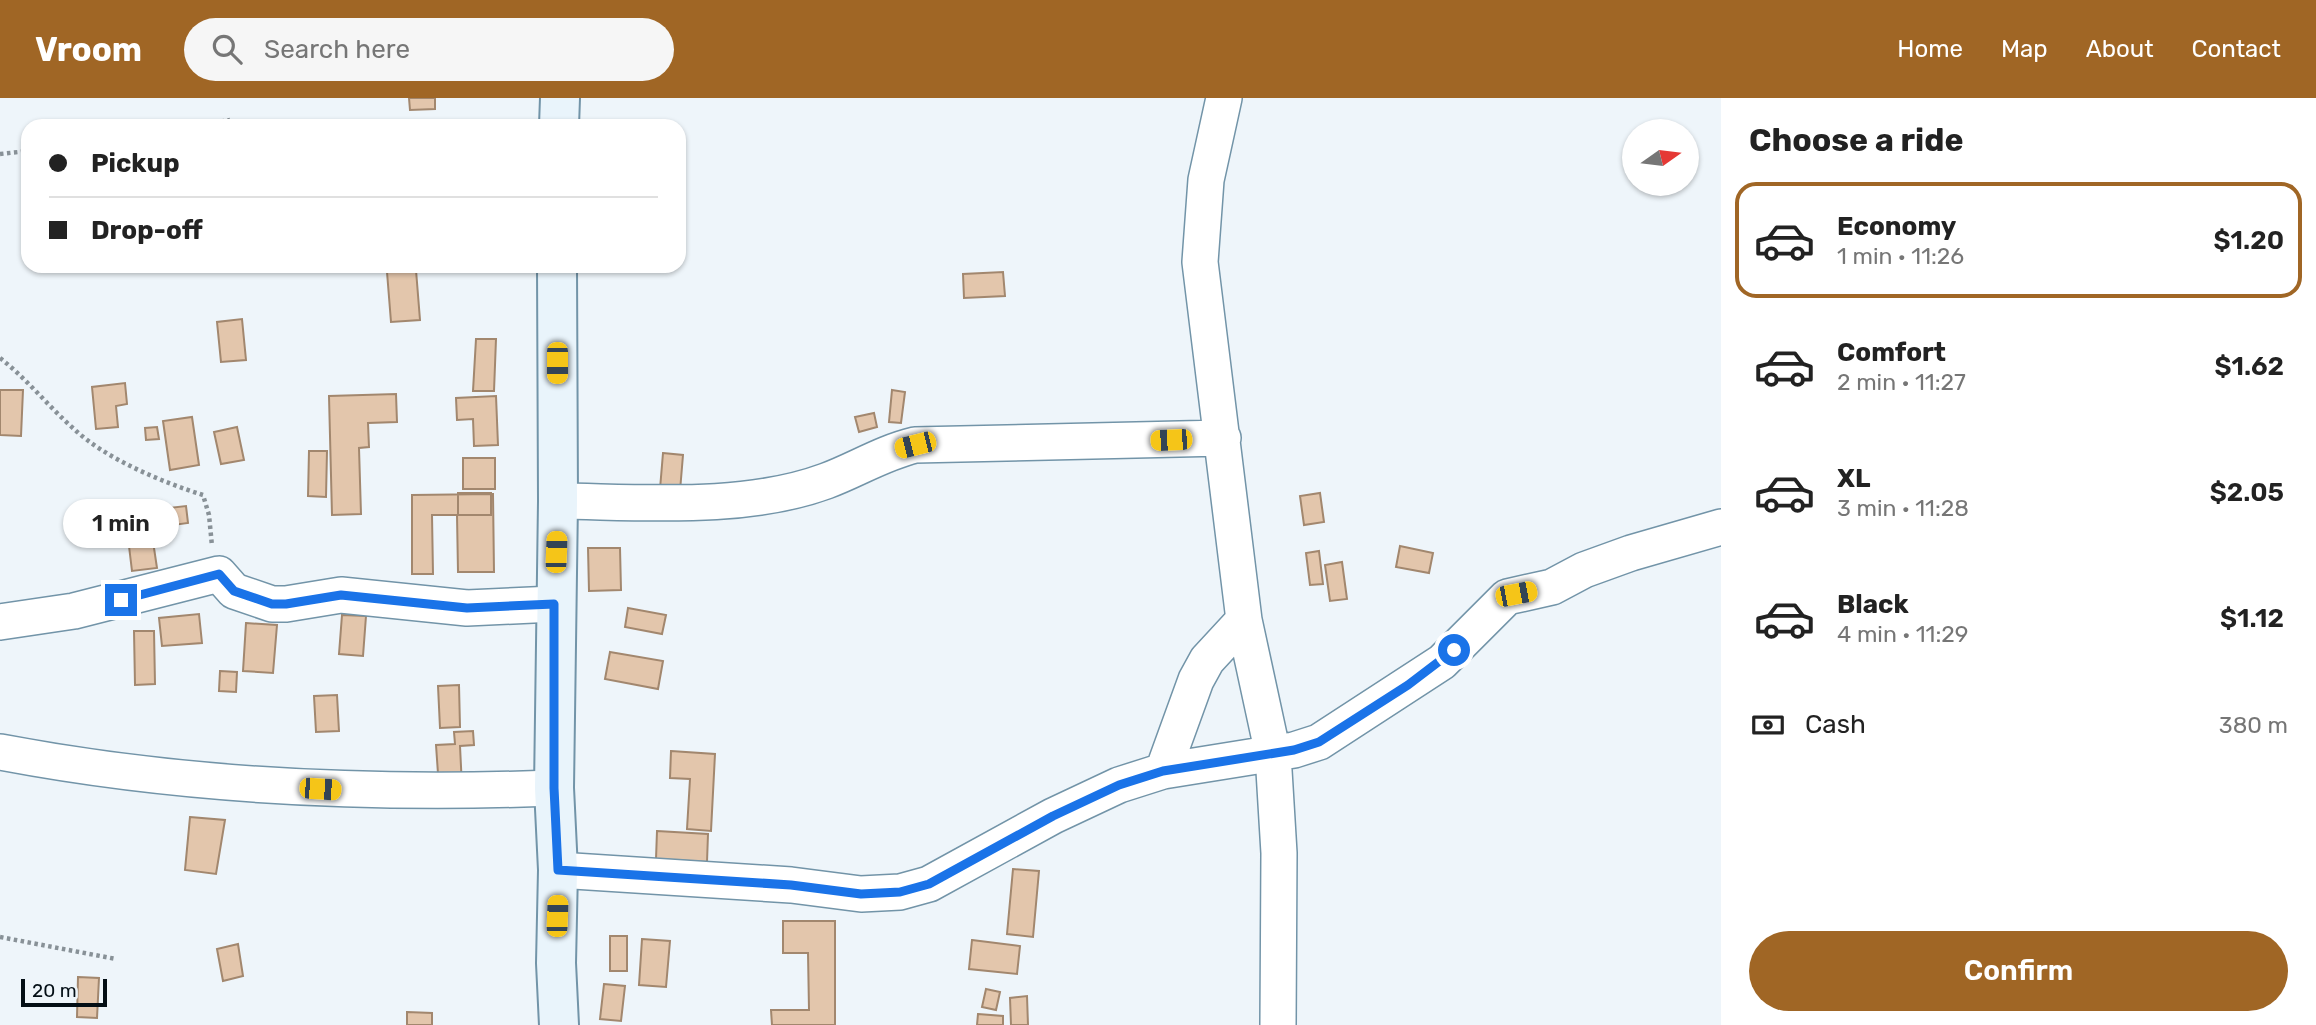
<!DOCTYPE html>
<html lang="en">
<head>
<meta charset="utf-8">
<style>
  :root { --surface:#fff; --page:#f6f6f6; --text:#222; --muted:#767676; --line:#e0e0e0; --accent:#a06625 }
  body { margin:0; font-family:Rubik,sans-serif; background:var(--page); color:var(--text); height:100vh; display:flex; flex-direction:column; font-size:26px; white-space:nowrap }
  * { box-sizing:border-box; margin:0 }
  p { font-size:23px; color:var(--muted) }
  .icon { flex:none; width:38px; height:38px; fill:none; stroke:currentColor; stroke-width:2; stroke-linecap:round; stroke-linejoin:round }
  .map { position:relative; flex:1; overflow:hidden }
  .side { display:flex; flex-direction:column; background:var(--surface); width:595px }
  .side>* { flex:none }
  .hud { position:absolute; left:21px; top:21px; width:665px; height:154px; border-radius:21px; box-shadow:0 2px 5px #0004; display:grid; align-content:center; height:154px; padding:0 28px; background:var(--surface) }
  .needle { width:46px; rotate:76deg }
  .controls { position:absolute; left:1622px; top:21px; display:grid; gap:14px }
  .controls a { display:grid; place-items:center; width:77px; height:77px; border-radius:50%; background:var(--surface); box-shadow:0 2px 5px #0004; font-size:35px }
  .scale { position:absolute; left:21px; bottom:18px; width:86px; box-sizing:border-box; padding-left:7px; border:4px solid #030e15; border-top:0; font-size:19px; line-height:24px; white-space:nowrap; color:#030e15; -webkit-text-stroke:5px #eef5fa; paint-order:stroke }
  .end { position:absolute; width:32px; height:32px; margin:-16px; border:9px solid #1a73e8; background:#fff; box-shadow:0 0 0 4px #fff }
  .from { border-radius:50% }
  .bubble { position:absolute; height:49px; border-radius:24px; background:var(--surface); box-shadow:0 2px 5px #0004; font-size:23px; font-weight:600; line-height:49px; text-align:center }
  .car { position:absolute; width:21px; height:42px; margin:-21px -10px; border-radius:9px; box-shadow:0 0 5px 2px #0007; background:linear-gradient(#f5c518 24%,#345 0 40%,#f5c518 0 76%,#345 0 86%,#f5c518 0) }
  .hud b { display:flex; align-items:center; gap:24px; height:66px; font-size:26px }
  .hud b+b { border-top:2px solid var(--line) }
  .hud i { width:18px; height:18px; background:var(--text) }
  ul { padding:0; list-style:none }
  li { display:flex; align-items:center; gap:21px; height:116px; margin:0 14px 10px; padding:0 14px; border:4px solid transparent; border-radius:21px }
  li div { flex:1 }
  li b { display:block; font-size:26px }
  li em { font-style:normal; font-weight:600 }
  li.selected { border-color:var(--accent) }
  li>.icon { width:63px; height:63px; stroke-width:1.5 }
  h2 { padding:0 28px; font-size:32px; line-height:84px }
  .pay { display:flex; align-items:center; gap:18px; height:77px; padding:0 28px; font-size:26px }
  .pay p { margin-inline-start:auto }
  .action { display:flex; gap:14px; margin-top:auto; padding:14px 28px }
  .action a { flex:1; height:80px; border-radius:42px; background:var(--accent); color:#fff; font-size:28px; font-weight:600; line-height:80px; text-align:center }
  header { display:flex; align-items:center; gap:42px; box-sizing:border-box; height:98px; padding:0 35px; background:var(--accent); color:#fff }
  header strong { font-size:33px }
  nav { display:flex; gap:38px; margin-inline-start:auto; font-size:24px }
  .search { width:490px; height:63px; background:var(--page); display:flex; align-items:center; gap:18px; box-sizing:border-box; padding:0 24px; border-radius:38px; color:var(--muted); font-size:26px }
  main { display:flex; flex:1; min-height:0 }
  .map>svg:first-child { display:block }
</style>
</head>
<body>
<header>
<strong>Vroom</strong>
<div class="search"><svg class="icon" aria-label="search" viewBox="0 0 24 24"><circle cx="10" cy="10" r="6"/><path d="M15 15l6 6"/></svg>Search here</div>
<nav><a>Home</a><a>Map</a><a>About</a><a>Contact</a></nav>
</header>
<main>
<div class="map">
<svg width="1721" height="927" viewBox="0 0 1721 927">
  <rect width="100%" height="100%" fill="#eef5fa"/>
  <path fill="#e3c6ac" stroke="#a2876e" stroke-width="2" d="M409,0H435V11L410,12Z
    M416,172L420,222L391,224L387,174Z
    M1003,174L1005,198L964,200L963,176Z
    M242,221L246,262L221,264L217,224Z
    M476,241H496L494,293H473Z
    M125,285L127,306L116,308L118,329L96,331L92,289Z
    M0,292H23L21,338L0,337Z
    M892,292L905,294L901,325L889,324Z
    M396,296L397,324L368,325L369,349L359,350L361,416L332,417L329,298Z
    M496,298L498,347L474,348L473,321L457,322L456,300Z
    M874,315L877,329L859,334L855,319Z
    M192,319L199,367L170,372L163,323Z
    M157,329L159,341L146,342L145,330Z
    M237,329L244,362L221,366L214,334Z
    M309,353H327L326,399L308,398Z
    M663,355L683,357L680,393L660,391Z
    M463,360H495V391H463Z
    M458,395H491V417H458Z
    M1320,395L1324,424L1304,427L1300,398Z
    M493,396L494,474H458L457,417H432L433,476H412V397Z
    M186,408L188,425L151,430L157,470L132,473L125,415Z
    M1400,448L1433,455L1429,475L1396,469Z
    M588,450H620L621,492L589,493Z
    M1319,453L1323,486L1310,487L1306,455Z
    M1342,464L1347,501L1330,503L1325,467Z
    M628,510L666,517L662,536L625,529Z
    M199,516L202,545L162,548L159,520Z
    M342,517L366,518L363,558L339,556Z
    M246,525L277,527L273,575L243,573Z
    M134,533H154L155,586L135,587Z
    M610,554L663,563L658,591L605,581Z
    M220,573L237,574L236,594L219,593Z
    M459,587L460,629L440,630L438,588Z
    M337,597L339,633L316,634L314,598Z
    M473,633L474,647L460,648L462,689L439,690L436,647L455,646L454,634Z
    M671,653L715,656L711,733L687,731L690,681L670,680Z
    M190,719L225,722L216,776L185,772Z
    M657,733L708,736L707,764L656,761Z
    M1013,771L1039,773L1033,839L1007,836Z
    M783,823H835V927H772L771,912H809L808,855H783Z
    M610,838H627V873H610Z
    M642,841L670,843L666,889L639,887Z
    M972,842L1020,848L1017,876L969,871Z
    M238,846L243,878L223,883L217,851Z
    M78,879L99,880L97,920L77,919Z
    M604,886L625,888L621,923L600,921Z
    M986,891L1000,894L996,912L982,909Z
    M1027,898L1028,927H1011L1010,900Z
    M407,914L432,915V927H407Z
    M978,916L1003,918V927H977Z"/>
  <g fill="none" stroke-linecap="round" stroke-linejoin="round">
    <defs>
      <path id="street" d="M1224,0L1206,82L1200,164L1244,522L1273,656L1279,755L1278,927
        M558,403C642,404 745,413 826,383C856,372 882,355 915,347L1223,340
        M0,524L74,513L219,476L234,493L272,506H286L341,497L467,510L554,506
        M0,654C184,689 368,697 554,690
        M1163,673L1196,582L1207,562L1244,522
        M558,772L791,787L861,796L900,794L929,786L1053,718L1119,687L1163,673L1294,652L1319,644L1442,564L1507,499L1552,489L1584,472L1631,455L1721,429"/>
      <path id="secondary" d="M559,28L560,0
        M557,168L558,403L554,690L558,772L556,865L559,927"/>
    </defs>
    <use href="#street" stroke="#7294a8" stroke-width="38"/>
    <use href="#secondary" stroke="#7294a8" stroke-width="42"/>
    <path stroke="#889197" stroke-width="4.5" stroke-dasharray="3.5 3.5" stroke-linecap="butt" d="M193,28L230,22
      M0,56L28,53
      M0,260C27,281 48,308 74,331C106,361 162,384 203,397L209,417L212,448
      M0,839L116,861"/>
    <use href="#street" stroke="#fff" stroke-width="35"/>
    <use href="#secondary" stroke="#e9f4fb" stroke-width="38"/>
  </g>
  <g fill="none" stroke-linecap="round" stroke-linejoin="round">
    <path stroke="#1a73e8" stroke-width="9" d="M121,502L219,476L234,493L272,506H286L341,497L467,510L554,506V690L558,772L791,787L861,796L900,794L929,786L1053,718L1119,687L1163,673L1294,652L1319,644L1408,587L1454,552"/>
  </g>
</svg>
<div class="controls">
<a><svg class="needle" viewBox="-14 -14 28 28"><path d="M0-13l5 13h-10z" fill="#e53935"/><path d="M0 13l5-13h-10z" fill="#767676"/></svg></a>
</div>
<div class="scale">20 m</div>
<i class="end from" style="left:1454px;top:552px"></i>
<i class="end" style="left:121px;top:502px"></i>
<div class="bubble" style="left:63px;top:401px;width:116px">1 min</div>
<i class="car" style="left:557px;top:265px;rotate:180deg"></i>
<i class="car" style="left:1171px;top:342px;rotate:268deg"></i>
<i class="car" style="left:915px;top:347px;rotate:256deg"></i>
<i class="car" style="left:556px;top:454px;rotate:2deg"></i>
<i class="car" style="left:1516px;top:496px;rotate:79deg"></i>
<i class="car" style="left:320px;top:691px;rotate:94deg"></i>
<i class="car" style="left:557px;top:818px;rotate:2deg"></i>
<div class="hud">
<b><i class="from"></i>Pickup</b>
<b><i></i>Drop-off</b>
</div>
</div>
<section class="side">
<h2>Choose a ride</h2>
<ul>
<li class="selected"><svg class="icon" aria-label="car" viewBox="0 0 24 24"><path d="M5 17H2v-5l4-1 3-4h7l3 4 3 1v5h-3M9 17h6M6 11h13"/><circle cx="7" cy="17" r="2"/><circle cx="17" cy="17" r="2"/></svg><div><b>Economy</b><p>1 min · 11:26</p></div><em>$1.20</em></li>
<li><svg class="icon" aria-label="car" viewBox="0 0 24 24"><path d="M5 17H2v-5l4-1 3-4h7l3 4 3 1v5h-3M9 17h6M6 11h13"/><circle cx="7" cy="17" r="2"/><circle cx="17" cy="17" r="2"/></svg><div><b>Comfort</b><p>2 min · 11:27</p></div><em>$1.62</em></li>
<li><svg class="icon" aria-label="car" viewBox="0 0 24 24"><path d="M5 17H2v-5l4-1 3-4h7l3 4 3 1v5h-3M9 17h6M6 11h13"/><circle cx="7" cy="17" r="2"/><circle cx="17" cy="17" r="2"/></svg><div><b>XL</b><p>3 min · 11:28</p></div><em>$2.05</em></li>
<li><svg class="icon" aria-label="car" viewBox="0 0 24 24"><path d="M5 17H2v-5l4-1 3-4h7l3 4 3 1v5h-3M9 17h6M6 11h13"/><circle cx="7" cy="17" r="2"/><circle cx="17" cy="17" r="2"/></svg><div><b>Black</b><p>4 min · 11:29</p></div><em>$1.12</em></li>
</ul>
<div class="pay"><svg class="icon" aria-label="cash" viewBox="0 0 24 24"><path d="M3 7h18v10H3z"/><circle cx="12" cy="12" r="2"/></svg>Cash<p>380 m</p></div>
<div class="action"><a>Confirm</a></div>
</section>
</main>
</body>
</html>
